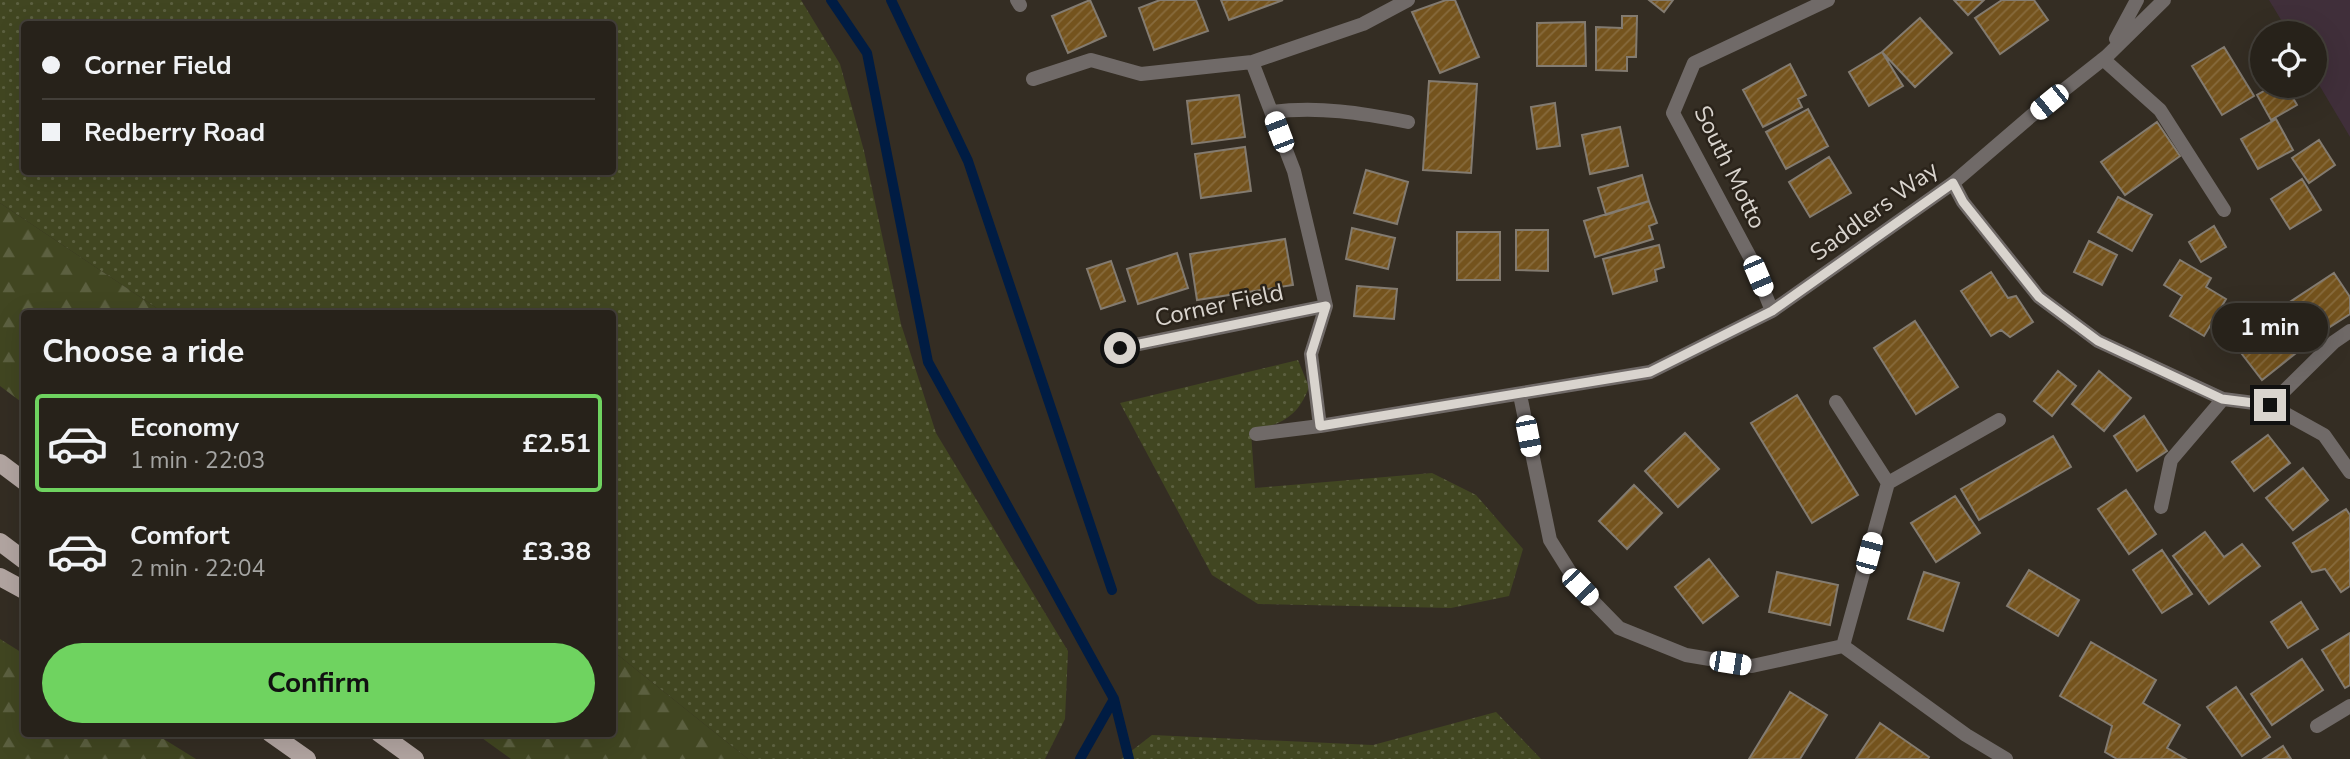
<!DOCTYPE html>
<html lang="en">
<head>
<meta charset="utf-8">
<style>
  :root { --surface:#27221a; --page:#2f2a23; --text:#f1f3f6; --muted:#a4a4a2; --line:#433f39; --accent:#6fd360 }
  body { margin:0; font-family:"Nunito Sans",sans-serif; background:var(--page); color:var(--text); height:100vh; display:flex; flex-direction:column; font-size:26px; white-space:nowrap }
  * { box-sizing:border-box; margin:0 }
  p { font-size:23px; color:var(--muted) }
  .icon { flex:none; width:38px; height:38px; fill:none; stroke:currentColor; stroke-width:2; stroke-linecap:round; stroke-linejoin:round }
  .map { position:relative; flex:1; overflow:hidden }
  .panel { position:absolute; left:21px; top:310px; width:595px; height:427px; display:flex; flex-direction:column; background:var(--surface); border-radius:7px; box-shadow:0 7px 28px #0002,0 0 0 2px var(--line) }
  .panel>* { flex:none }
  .banner { position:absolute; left:21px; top:21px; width:595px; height:154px; border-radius:7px; box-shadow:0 7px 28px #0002,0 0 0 2px var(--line); display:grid; align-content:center; height:154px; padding:0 21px; background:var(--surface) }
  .tools { position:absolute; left:2250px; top:21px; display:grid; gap:14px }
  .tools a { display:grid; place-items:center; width:77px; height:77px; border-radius:50%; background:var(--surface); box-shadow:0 7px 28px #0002,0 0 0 2px var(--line); font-size:35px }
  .end { position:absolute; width:32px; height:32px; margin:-16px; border:9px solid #d9d4ce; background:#111; box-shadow:0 0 0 4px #111 }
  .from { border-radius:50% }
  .bubble { position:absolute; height:49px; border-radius:24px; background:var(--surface); box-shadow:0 7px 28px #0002,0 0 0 2px var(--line); font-size:23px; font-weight:700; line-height:49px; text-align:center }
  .car { position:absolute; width:21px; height:42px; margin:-21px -10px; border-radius:9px; box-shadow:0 0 5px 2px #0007; background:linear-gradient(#fff 24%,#345 0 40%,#fff 0 76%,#345 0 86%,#fff 0) }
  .banner b { display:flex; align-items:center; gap:24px; height:66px; font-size:26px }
  .banner b+b { border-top:2px solid var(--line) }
  .banner i { width:18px; height:18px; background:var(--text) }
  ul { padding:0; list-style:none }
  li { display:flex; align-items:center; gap:21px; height:98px; margin:0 14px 10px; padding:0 7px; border:4px solid transparent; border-radius:7px }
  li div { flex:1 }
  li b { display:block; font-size:26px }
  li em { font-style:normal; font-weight:700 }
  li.current { border-color:var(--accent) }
  li>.icon { width:63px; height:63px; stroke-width:1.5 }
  h2 { padding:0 21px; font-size:32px; line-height:84px }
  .button { display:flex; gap:14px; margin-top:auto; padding:14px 21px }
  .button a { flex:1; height:80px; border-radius:42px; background:var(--accent); color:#111; font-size:28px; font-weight:700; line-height:80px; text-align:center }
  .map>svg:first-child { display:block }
</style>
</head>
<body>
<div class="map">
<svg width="2350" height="759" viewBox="0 0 2350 759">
  <defs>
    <pattern id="grass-dots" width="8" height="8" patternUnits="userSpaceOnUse" patternTransform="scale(1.75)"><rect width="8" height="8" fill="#414621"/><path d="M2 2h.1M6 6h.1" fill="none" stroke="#5c6040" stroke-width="1.8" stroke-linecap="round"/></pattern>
    <pattern id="forest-firs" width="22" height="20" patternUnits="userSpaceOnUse" patternTransform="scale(1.75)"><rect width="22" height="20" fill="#414621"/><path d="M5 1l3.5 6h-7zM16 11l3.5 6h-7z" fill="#5c6040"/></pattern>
    <pattern id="building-hatch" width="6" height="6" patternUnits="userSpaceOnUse" patternTransform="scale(1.75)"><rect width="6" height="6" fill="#74531d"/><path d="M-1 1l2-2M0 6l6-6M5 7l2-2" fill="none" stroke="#876b3d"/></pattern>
  </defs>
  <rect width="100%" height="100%" fill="#342d23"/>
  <path fill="#402f3a" d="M2269,0H2350V137L2315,78V33H2289Z"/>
  <path fill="url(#grass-dots)" fill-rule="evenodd" d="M0,0H801L840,64L864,151L901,324L936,433L1068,651L1065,719L1045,759H748L613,651L612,313H164L0,203ZM24,24H612V172H24Z
    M1298,360L1309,387C1297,419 1281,423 1251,432L1255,488L1432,473L1476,495L1523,549L1509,596L1451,608L1258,604L1212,575L1120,403Z
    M1496,712L1541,759H1121L1152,735L1373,745Z"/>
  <path fill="url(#forest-firs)" d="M0,203L164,313H24V404L0,386Z
    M0,639L24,654V733H154L196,759H0Z
    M613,651L748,759H511L475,733H612Z"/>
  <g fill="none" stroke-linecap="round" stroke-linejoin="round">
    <path stroke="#001c43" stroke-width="10" d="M831,0L867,53L928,362L1114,699L1129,759
      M891,0L968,161L1112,590
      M1080,759L1114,699"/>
  </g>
  <path fill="url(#building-hatch)" stroke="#837b70" stroke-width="2" d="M1090,0L1106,36L1068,53L1052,16Z
    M1160,0H1196L1208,31L1154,50L1139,8Z
    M1221,0H1283L1229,20Z
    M1446,0H1455L1479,57L1440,73L1412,12Z
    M1649,0H1673L1664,12Z
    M1954,0H1984L1968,15Z
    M2002,0H2034L2048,20L2000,54L1975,18Z
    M1622,16H1637L1636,57H1627V71L1596,70V27L1622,28Z
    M1920,18L1952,53L1915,87L1882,52Z
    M1585,22L1586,66H1537V23Z
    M2224,47L2254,96L2222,115L2192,66Z
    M1882,52L1903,86L1869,106L1849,72Z
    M1790,64L1806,95L1798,99L1802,107L1763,127L1743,90Z
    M1429,81L1477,84L1471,173L1423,170Z
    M2273,86H2286L2297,105L2271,120L2257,95Z
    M1239,95L1245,137L1192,144L1187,101Z
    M1555,103L1560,146L1537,149L1531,107Z
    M1808,109L1828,146L1786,169L1766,132Z
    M2276,119L2293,150L2258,169L2241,139Z
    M2157,122L2180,156L2125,195L2101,162Z
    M1620,127L1628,166L1590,174L1582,135Z
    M2319,140L2335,165L2309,183L2292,158Z
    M1245,147L1251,191L1201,198L1195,154Z
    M1829,157L1851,193L1810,217L1789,182Z
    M1366,170L1408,182L1397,224L1354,213Z
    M1642,175L1649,201L1606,215L1598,188Z
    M2302,179L2321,210L2290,229L2271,199Z
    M2118,197L2152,215L2132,251L2098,232Z
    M1649,201L1657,223L1649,226L1653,239L1595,257L1584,221Z
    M2214,226L2226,247L2201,262L2189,242Z
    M1352,228L1395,238L1388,269L1346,259Z
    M1516,230H1548V271L1516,270Z
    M1457,232H1500V280H1457Z
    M1285,239L1293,285L1197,300L1190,254Z
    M2089,241L2117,255L2102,285L2074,272Z
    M1659,245L1664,267L1655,270L1657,281L1613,294L1603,259Z
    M1177,253L1188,288L1138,304L1127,269Z
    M2180,260L2211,278L2206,287L2226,299L2204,336L2170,316L2182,296L2164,285Z
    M1111,261L1125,301L1101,309L1087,269Z
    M1991,272L2008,298L2016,296L2033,322L2010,337L2001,330L1991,336L1961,291Z
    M2334,273L2350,297V314L2311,339L2302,325L2287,335L2273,313Z
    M1357,286L1397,289L1394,319L1354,316Z
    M1915,321L1958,387L1916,414L1874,348Z
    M2271,323L2296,353L2262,380L2238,349Z
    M2058,371L2076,386L2052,416L2034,401Z
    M2099,371L2131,398L2104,431L2072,404Z
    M1797,395L1858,495L1812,523L1751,423Z
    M2144,416L2167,451L2137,471L2114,436Z
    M1685,433L1719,469L1678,507L1645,471Z
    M2268,435L2290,463L2254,491L2232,462Z
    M2053,436L2071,467L1979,520L1961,489Z
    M2303,468L2328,500L2293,530L2266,498Z
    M1634,485L1662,513L1627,549L1599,521Z
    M2126,490L2156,534L2129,554L2098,509Z
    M1955,496L1980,533L1936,562L1911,523Z
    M2346,509L2350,515V586L2341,592L2325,569L2312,572L2293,543Z
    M2205,532L2224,557L2242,544L2260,566L2209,604L2173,556Z
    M2162,550L2192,594L2162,613L2133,570Z
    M1709,559L1738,596L1703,623L1675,587Z
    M2029,570L2079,600L2058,636L2007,606Z
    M1777,572L1838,585L1830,625L1769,612Z
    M1924,572L1959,583L1943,631L1908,619Z
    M2301,602L2318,629L2288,648L2271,622Z
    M2350,633V685L2345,688L2322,650Z
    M2091,642L2156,680L2143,703L2180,725L2167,748L2186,759H2117L2105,752L2112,726L2060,696Z
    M2302,659L2323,690L2272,725L2251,694Z
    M2236,687L2270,737L2242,756L2207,707Z
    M1790,692L1827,715L1800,759H1749Z
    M1880,723L1929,757L1928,759H1856Z
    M2283,746L2291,759H2263Z"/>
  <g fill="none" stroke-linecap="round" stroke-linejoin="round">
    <path stroke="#706a68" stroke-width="14" d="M1272,112C1318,106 1362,113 1408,122"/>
    <path stroke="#706a68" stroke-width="14" d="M1017,0L1020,5
      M2116,39L2137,0
      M2103,59L2160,110L2224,210
      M1252,62L1294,171L1326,306L1311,354L1320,426
      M1033,79L1091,60L1141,74L1252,62L1363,24L1408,0
      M1953,183L1963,202L2039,297L2098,341L2223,399L2270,405L2324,435L2350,472
      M1772,311L1751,259L1673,113L1694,63L1828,0
      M1120,348L1326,306
      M1520,395L1550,540L1580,588L1619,628L1686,655L1752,666L1843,646L1966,735L2006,759
      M1836,402L1888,483
      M2270,405L2334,342L2350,331
      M1256,434L1320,426L1650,372L1772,311L1953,183L2031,116L2107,56L2164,0
      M2161,507L2171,460L2223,399
      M1843,646L1888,483L1999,420
      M2317,726L2350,706"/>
    <path stroke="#b2a5a1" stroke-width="18" d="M0,463L24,481
      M0,542L24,560
      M0,577L24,590
      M270,733L307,759
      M379,733L415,759"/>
  </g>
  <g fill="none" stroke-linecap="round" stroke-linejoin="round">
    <path stroke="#d9d4ce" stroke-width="9" d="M1120,348L1326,306L1311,354L1320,426L1650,372L1772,311L1953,183L1963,202L2039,297L2098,341L2222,399L2270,405"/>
  </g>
  <g text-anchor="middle" stroke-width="5" stroke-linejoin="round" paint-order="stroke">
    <g font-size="24" fill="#d9d4ce" stroke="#2a231a">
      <text transform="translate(1730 167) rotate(64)" y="8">South Motto</text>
      <text transform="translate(1874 211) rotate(-36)" y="8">Saddlers Way</text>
      <text transform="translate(1219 305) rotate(-12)" y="8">Corner Field</text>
    </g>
  </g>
</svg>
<div class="tools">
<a><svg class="icon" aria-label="locate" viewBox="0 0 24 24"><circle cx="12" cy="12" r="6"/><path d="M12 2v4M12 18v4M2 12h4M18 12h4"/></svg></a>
</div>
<i class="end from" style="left:1120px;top:348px"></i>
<i class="end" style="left:2270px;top:405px"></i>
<div class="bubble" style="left:2212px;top:303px;width:116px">1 min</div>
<i class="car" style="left:2049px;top:102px;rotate:231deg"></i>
<i class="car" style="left:1279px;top:132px;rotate:339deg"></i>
<i class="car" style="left:1758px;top:276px;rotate:157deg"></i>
<i class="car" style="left:1528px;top:436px;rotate:169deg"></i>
<i class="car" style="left:1869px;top:553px;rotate:15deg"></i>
<i class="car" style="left:1580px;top:587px;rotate:136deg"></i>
<i class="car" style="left:1730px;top:663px;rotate:99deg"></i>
<div class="banner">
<b><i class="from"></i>Corner Field</b>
<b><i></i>Redberry Road</b>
</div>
<section class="panel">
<h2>Choose a ride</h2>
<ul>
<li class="current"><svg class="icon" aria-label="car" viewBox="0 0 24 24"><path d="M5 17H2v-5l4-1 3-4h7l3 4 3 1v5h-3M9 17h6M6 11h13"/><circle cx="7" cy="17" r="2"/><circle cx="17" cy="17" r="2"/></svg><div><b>Economy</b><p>1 min · 22:03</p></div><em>£2.51</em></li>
<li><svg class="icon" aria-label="car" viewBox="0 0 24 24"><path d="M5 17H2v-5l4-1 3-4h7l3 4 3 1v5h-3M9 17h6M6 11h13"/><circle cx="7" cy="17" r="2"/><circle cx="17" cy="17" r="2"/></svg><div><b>Comfort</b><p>2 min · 22:04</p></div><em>£3.38</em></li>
</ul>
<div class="button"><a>Confirm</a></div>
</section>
</div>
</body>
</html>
